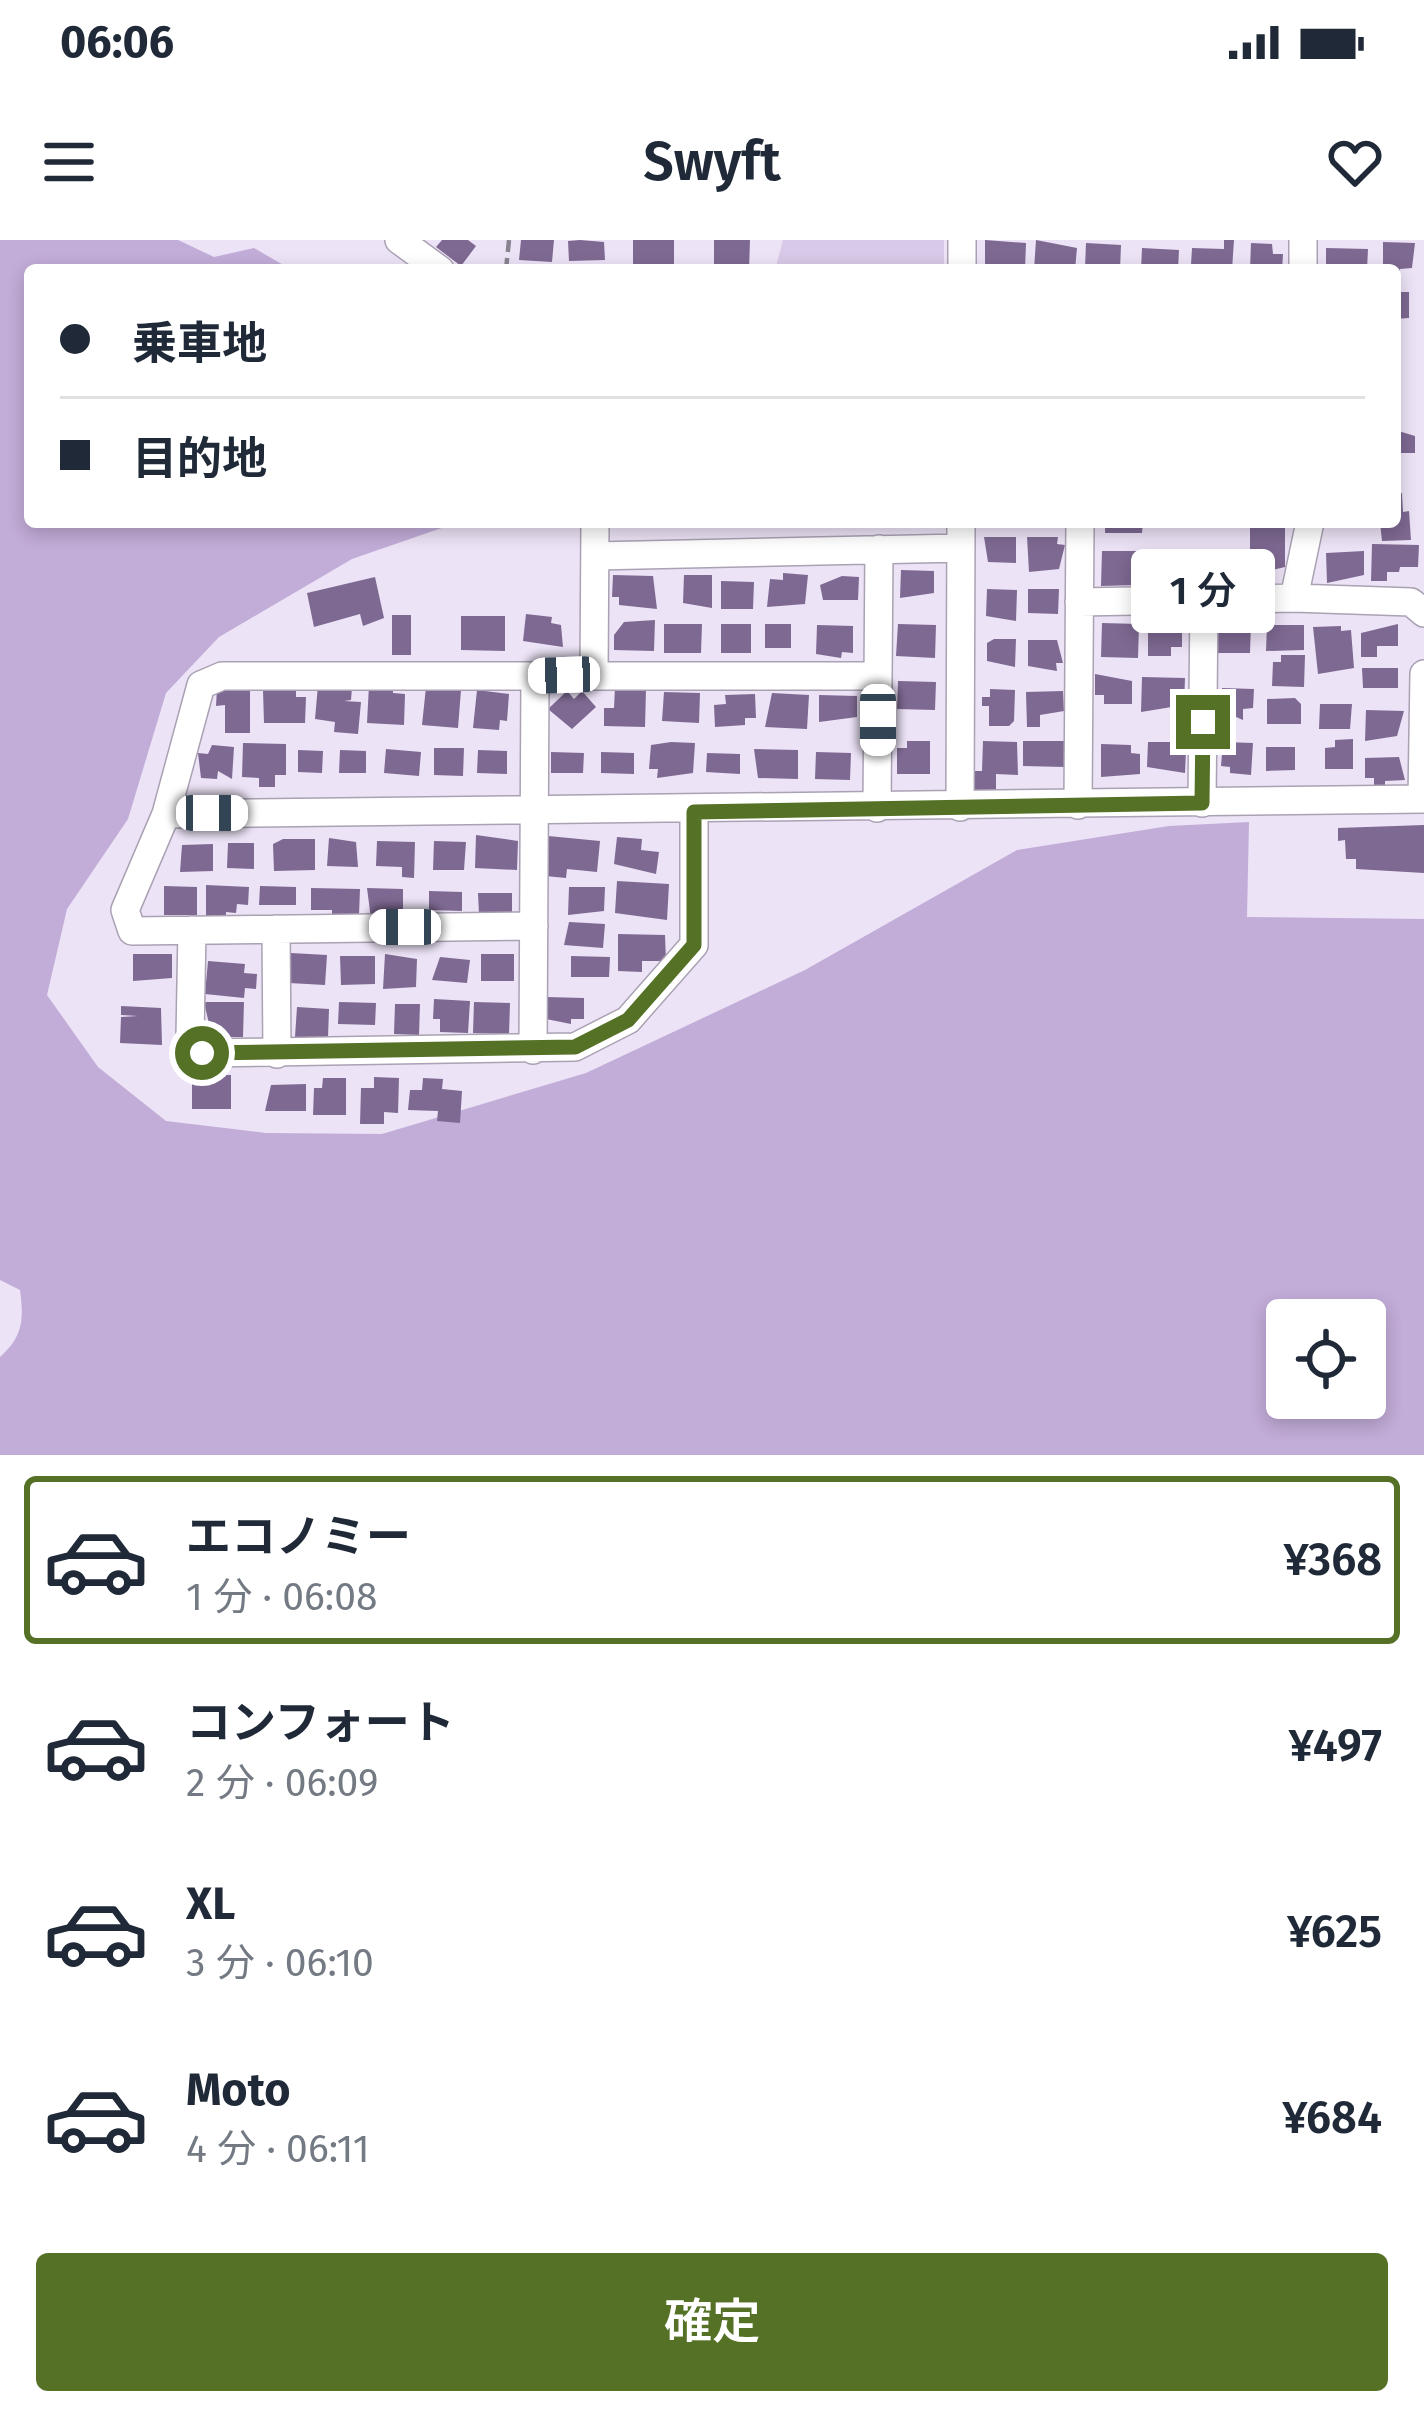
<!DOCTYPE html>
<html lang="ja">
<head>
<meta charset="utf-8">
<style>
  :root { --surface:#fff; --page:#f6f6f7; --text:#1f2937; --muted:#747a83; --line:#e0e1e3; --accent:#547125 }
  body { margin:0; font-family:"Fira Sans","Noto Sans JP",sans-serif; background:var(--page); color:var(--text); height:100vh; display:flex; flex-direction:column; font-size:45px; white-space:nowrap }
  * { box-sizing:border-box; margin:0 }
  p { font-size:39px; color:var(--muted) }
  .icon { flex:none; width:66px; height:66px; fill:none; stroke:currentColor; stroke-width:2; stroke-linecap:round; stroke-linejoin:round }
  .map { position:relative; height:1215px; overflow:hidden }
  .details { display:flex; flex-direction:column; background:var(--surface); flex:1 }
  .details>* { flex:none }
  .guide { position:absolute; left:24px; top:24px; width:1377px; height:264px; border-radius:12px; box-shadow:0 6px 18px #0003; display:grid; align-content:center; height:264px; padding:0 36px; background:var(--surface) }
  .controls { position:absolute; left:1266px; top:1059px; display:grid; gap:24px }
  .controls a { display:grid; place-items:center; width:120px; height:120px; border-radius:12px; background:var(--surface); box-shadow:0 6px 18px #0003; font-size:60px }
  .end { position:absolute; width:54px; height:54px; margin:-27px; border:15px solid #547125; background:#fff; box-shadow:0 0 0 6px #fff }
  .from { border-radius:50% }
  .bubble { position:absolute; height:84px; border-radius:12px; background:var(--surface); box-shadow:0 6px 18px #0003; font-size:39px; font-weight:600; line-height:84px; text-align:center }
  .car { position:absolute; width:36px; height:72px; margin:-36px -18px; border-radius:15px; box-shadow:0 0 9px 3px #0007; background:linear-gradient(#fff 24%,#345 0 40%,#fff 0 76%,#345 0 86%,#fff 0) }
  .guide b { display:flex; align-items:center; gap:42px; height:114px; font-size:45px }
  .guide b+b { border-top:3px solid var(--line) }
  .guide i { width:30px; height:30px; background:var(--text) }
  ul { padding:21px 0 0; list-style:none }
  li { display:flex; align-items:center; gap:36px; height:168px; margin:0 24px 18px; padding:0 12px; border:6px solid transparent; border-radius:12px }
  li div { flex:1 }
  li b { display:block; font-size:45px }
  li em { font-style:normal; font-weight:600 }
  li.on { border-color:var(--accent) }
  li>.icon { width:108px; height:108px; stroke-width:1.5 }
  .action { display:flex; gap:24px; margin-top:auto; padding:24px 36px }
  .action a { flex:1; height:138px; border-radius:12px; background:var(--accent); color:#fff; font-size:48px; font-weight:600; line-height:138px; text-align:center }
  .status { display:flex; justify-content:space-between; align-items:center; height:84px; padding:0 60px; background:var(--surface); direction:ltr }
  .status svg { height:33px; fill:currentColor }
  header { display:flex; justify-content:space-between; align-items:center; height:156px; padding:0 36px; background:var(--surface); font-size:54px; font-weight:600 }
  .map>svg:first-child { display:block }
</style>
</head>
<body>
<div class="status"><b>06:06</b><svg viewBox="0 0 49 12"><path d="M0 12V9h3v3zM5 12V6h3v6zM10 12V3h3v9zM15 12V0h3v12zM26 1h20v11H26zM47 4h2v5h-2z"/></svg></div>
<header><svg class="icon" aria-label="menu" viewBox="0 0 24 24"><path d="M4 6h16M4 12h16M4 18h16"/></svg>Swyft<svg class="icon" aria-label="heart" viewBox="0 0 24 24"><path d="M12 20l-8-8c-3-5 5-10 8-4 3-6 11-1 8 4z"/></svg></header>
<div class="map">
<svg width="1424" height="1215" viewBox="0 0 1424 1215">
  <rect width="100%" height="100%" fill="#ece3f6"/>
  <path fill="#d8c9e8" d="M783,0H944V30H775Z"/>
  <path fill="#c2acd8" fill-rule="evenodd" d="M0,0H178L214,17L254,8L292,30H30V282H459L352,319L219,397L166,453L128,579L67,669L47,755L98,827L166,881L266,893L382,894L586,833L805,730L1017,610L1169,586L1249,582L1247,677L1424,679V1215H0V1117C23,1097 24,1079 20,1050L0,1040ZM1287,1080H1365V1158H1287Z"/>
  <path fill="#7e6992" d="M442,0H468L476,6L461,26L436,7Z
    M521,0H554L552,22L519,20Z
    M580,0L604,2L605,20L569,21L568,1Z
    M633,0H674V28L633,30Z
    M714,0H750L749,30L714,29Z
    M985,0L1026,3L1025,30H985Z
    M1036,0L1077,8L1075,30H1034Z
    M1224,0H1234L1232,30H1196L1191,25L1192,8L1224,9Z
    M1383,2L1415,3L1412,28L1400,29V39H1395V30H1383Z
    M1086,3L1121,5L1120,30L1085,28Z
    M1251,3L1272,4L1273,14H1283L1282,30H1250Z
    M1142,8L1179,10L1178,30H1141Z
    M1326,8L1368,9L1367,30H1326Z
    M1395,52H1409V78L1395,79Z
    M1395,190L1415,196V213H1395Z
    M1395,253H1402L1403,272L1409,271L1411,300L1382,301L1380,282H1395Z
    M1105,282H1143L1142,293H1105Z
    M1250,282H1285V327L1250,335Z
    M984,297H1016V323L988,322Z
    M1027,297H1058L1057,304L1065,305L1059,329L1029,332Z
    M1372,304L1419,305L1418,327H1400L1399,332H1387V341H1371Z
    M1166,310H1204V337H1166Z
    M1221,310H1243V343H1221Z
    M1102,311H1152L1151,326H1136V345L1101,346Z
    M1364,311V335L1327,343L1326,313Z
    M901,330L934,331V353L900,358Z
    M783,333L808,335L805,364L767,367L770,339L783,340Z
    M613,335L653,336L657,369L619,365V357H612Z
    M684,335H712V368L683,363Z
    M842,336L859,337L858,360H823L820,345Z
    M375,337L384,378L363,386L360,374L314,387L307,353Z
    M721,341L754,342L753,369H721Z
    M987,349L1017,350L1016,381L986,376Z
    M1028,349H1059L1058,374L1028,373Z
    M526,374L552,377L551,383L561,385L563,407L523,401Z
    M392,375H411V415H392Z
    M461,376H505V411L461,410Z
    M655,380L654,411L614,410V395L624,382Z
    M1148,382H1182V407H1171V416H1148Z
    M1225,382L1251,383L1250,413H1218V391H1225Z
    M1102,383L1139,384L1138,418L1101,417Z
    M664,384H702L701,413H664Z
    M721,384H751V413H721Z
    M765,384H791V408H765Z
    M898,384L936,385L935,418L896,416Z
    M1398,384V406H1377V417H1361V393Z
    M817,385L853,386V413L842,412L841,418L816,414Z
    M1267,385H1304V410L1266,411Z
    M1341,386V391L1351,390L1354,428L1318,434L1313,387Z
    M994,399H1016L1015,427L987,421V403Z
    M1028,400H1057L1063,423H1056L1057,431L1028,426Z
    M1281,415H1305L1304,447L1272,446L1273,422H1281Z
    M1362,428H1398V448H1363Z
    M1095,434L1132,441V464H1104V455H1095Z
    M1142,437L1185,438L1184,465L1141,472Z
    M898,441L936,442L935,470L897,469Z
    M318,445L352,448L351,460L344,461L361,462L358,494L334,492L335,482L315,479Z
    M369,445L393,446V453L405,454L404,485L367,483Z
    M426,447L461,450L458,488L422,485Z
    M615,447L646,449L645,487L604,486V468H614Z
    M217,448H250V493H225V465L216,466Z
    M1222,448L1254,449L1253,468L1243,469V480L1222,471Z
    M990,449L1015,450L1014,481L1009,486H989V466H982V457H990Z
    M263,450H296V457H306L305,483H264Z
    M477,450L509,454L507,481L500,480L499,490L473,488Z
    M567,451L574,459L582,451L596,467L572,489L548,469Z
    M1063,451L1064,471L1040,475V487H1027L1026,452Z
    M664,452L700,453L699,483L662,481Z
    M772,453L809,455L807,489L765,487Z
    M755,454L756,478H745V485L715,487L714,465L726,464L725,455Z
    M819,455L857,456V477L819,482Z
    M1295,458L1301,464V484H1267V459Z
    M1320,464H1352L1350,489H1319Z
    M1366,470L1404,471L1397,496L1365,501Z
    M1353,499V529H1325V508L1335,507V500Z
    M907,501H930V534H897V508H907Z
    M983,501L1017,502L1018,535L996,534V552H971V531H982Z
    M1023,501H1065V527L1023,526Z
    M671,502L695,503L693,533L657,538L658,529H649L651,505Z
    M1148,502H1178L1177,510H1186L1185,533L1147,527Z
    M1223,502L1253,503L1251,535L1230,533V527L1221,526Z
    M243,503L286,504V535H275V547H259V538L242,537Z
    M1101,504L1131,505V513L1140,514V534L1101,537Z
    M212,505L234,507L232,539L218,531L217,539L201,538L198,513L208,514Z
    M1266,507H1295V530L1266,531Z
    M434,508H464L463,536L434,535Z
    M386,509L421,512L419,536L384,533Z
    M754,509L798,510V539L758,538Z
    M298,510L323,511L322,533L298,532Z
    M340,510L366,511V533H339Z
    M478,510L507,511V534L477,533Z
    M551,512L584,513L583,533H551Z
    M601,512L634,513V534L601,533Z
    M816,512L851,513L850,540L815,539Z
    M707,513L740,514V534L706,532Z
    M1399,517L1405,540L1385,541V549L1374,550V538H1365V518Z
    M1424,585V633L1356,629V619H1346L1345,600L1338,601V588Z
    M476,595L518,601L517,630L475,628Z
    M548,596L600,601L597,632L567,629L566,638L545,636Z
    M617,597L642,599L641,610L659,612L656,634L614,624Z
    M329,598L356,602L358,627L327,626Z
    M283,599H315V630L274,631L273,604Z
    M377,601L415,602L414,638L402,637V627L376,626Z
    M434,601L466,602L464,630H433Z
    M228,603H254V629L227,628Z
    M213,604V631L180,632L182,605Z
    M617,641L669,644L667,680L615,673Z
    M206,645L249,647L248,665L237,664L236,673L226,672V678H206Z
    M164,646L197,647V675H164Z
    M260,646L296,647V665H259Z
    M569,647H605L604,671L568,675Z
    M311,648L360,649L359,675L332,677V670H311Z
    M367,648L403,649V669H389L388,680L371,679Z
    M429,651L462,652V671L429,670Z
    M478,653H512V673L479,674Z
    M569,682L605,684L603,708L564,705Z
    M618,694L665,695L666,721H642V732L618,731Z
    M291,713L327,715L325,745L289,743Z
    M133,714H172V738L133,741Z
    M385,714L417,719L416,747L383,749Z
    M481,714H514V741H481Z
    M340,716H375V744L341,745Z
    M571,716L610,717L609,737H571Z
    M440,717L470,720L467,743L432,740Z
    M208,721L245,724L244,733L257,734L256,749L245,748L244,758L205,754Z
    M546,757L584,758V779H571V784L546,779Z
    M434,759L470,761L468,793L440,792V779H433Z
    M204,762H244L243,797H212Z
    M339,762L376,763L375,785L338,784Z
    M474,762L510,763L509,794L473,793Z
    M395,764H420L419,795L394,794Z
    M121,766L161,768L162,805L120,803L121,777L138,776L121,775Z
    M297,767L329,769L328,798L295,797Z
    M192,835H231V869H192Z
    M374,837L399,838L398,873L384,872V884H360L361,848H374Z
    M323,838H346V875H313L314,848H322Z
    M423,838L443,839L442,849L462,851L460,883L437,881L438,871L408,870L410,850H422Z
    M306,844V871H265L271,845Z"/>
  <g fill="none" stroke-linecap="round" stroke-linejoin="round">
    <defs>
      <path id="street" d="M399,0L440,30
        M962,0V30
        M1303,30V0
        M595,316L961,308
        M1294,358L1411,362L1424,373
        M1079,362L1294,358L1310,282
        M594,434L595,282
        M1422,559L1424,434
        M1202,563L1204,361
        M1078,565L1080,282
        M960,567L961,282
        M877,568L879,309
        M166,574L1424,559
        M534,686L132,691L125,670L166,574L201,445L222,436H878
        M276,689L277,814
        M192,690L190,797L202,813L575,807L628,780L694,705V571
        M533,810L535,436"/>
    </defs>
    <use href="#street" stroke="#aaa1b3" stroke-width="30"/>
    <path stroke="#898390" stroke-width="4.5" stroke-dasharray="12 6" stroke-linecap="butt" d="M506,30L509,0"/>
    <use href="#street" stroke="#fff" stroke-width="27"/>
  </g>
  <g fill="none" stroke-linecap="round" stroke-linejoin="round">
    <path stroke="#547125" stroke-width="15" d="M202,813L575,807L628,780L694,705V572L1202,563L1203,482"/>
  </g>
</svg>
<div class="controls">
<a><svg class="icon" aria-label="locate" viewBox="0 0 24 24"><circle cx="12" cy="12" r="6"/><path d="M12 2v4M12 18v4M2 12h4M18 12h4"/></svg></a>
</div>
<i class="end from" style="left:202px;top:813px"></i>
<i class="end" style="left:1203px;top:482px"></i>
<div class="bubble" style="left:1131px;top:309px;width:144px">1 分</div>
<i class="car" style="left:564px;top:435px;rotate:268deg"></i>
<i class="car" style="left:878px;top:480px;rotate:180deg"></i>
<i class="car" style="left:212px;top:573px;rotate:90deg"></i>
<i class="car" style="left:405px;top:687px;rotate:270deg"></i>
<div class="guide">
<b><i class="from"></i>乗車地</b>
<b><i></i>目的地</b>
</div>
</div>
<section class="details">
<ul>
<li class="on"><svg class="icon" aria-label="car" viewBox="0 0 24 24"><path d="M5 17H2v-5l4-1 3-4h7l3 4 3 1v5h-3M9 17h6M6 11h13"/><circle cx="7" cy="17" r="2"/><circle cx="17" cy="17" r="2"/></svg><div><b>エコノミー</b><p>1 分 · 06:08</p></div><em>¥368</em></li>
<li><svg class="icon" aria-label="car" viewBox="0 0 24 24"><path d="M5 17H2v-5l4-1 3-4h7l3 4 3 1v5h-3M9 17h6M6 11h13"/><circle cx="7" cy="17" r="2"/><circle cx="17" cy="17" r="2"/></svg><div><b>コンフォート</b><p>2 分 · 06:09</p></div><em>¥497</em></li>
<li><svg class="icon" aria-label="car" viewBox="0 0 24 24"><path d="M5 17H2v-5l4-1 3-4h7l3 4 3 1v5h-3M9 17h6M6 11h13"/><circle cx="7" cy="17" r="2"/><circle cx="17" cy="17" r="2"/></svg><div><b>XL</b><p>3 分 · 06:10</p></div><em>¥625</em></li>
<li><svg class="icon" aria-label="car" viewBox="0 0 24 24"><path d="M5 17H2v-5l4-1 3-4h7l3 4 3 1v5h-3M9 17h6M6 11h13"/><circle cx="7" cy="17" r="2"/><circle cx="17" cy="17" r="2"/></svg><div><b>Moto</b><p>4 分 · 06:11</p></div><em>¥684</em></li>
</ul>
<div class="action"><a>確定</a></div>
</section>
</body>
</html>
